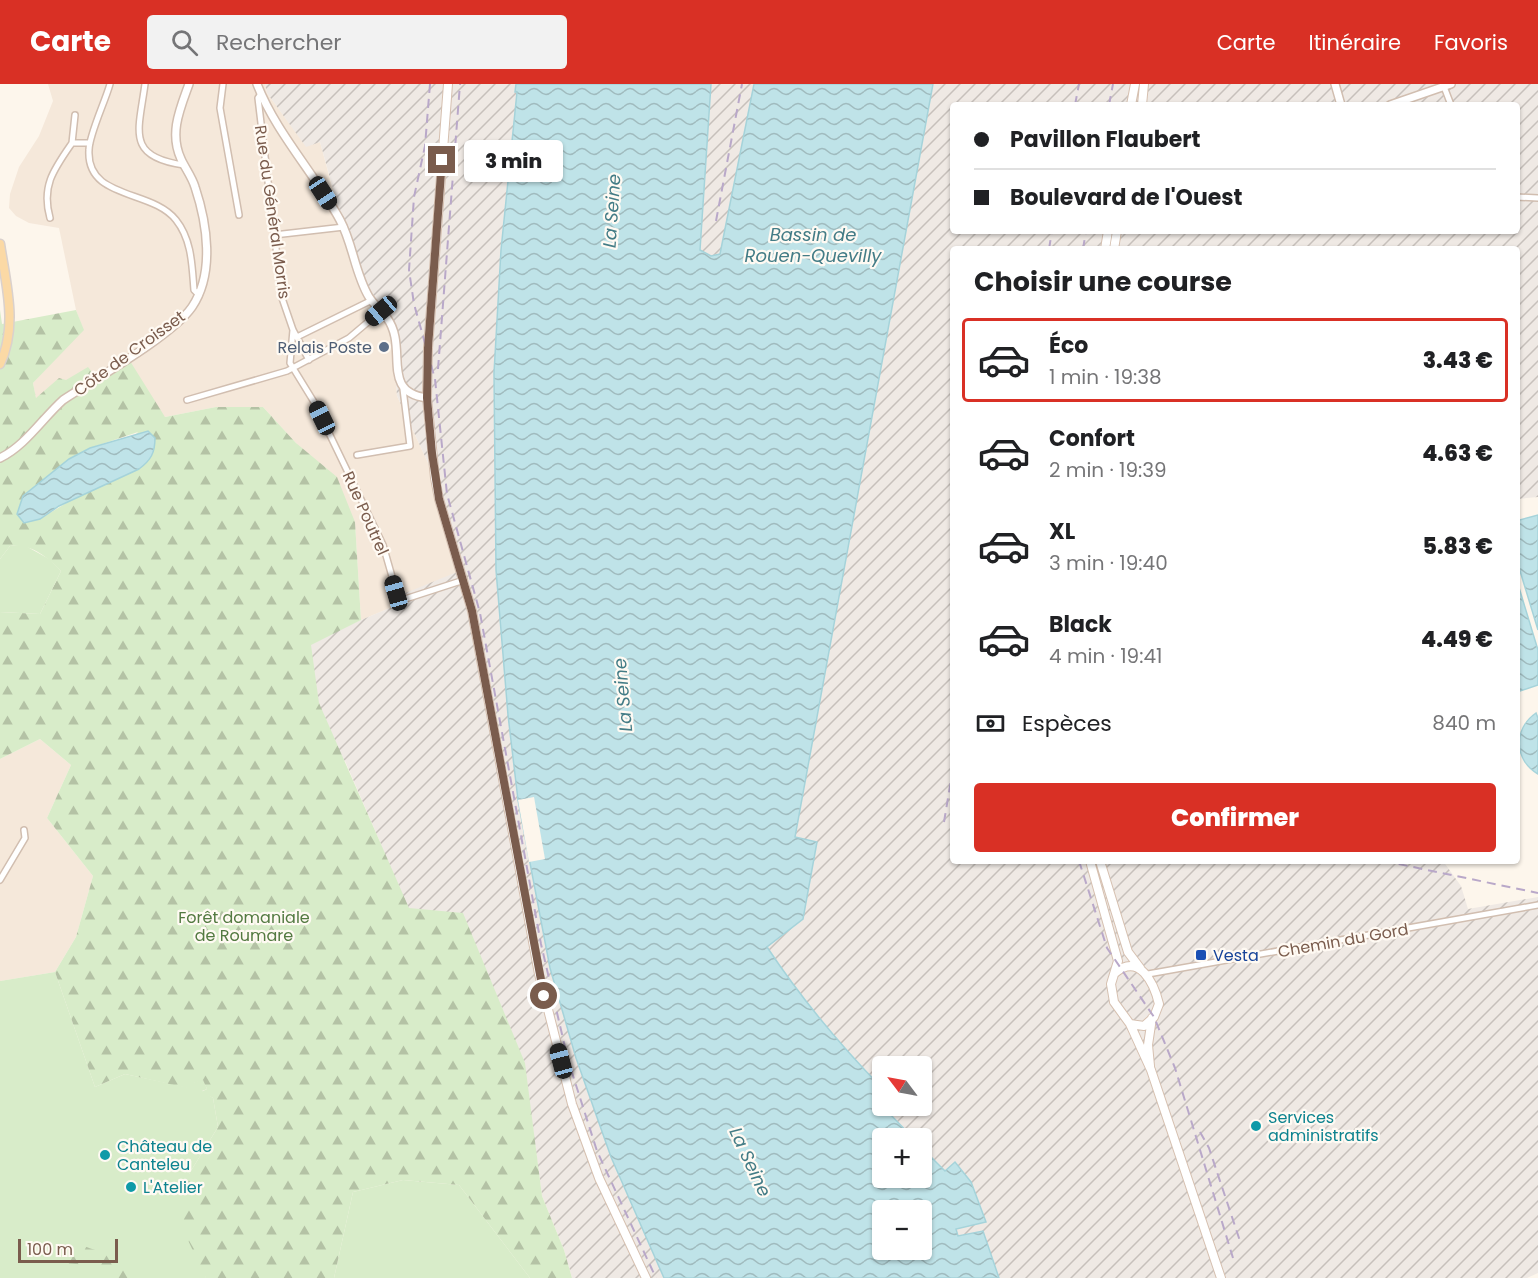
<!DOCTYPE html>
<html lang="fr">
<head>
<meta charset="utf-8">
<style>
  :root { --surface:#fff; --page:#f2f2f2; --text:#202124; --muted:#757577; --line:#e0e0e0; --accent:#d93025 }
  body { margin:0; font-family:Poppins,sans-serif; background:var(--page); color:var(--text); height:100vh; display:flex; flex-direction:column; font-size:22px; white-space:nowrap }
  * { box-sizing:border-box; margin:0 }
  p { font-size:20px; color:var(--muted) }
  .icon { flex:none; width:33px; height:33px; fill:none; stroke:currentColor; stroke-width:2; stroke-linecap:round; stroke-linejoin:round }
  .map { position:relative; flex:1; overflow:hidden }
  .side { position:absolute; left:950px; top:162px; width:570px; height:618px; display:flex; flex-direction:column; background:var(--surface); border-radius:6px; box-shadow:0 2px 4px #0004 }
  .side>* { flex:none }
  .top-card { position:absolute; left:950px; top:18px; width:570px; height:132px; border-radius:6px; box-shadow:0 2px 4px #0004; display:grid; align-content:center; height:132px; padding:0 24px; background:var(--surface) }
  .needle { width:39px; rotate:302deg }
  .tools { position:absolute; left:872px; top:972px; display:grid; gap:12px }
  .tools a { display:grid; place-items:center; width:60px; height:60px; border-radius:6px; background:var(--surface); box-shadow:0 2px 4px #0004; font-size:30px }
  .scale { position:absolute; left:18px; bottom:15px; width:100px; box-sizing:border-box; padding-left:6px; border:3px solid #7a5c4d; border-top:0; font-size:16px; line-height:21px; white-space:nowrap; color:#7a5c4d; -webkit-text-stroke:4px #fffaf3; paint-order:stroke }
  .end { position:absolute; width:27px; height:27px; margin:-14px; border:8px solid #7a5c4d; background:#fff; box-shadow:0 0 0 3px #fff }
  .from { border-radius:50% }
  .bubble { position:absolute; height:42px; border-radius:6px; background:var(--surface); box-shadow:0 2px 4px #0004; font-size:20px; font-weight:800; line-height:42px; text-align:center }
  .car { position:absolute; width:18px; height:36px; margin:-18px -9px; border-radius:8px; box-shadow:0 0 4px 2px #0007; background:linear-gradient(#222 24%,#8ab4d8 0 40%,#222 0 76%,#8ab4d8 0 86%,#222 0) }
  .top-card b { display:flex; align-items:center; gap:21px; height:57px; font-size:22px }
  .top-card b+b { border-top:2px solid var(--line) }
  .top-card i { width:15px; height:15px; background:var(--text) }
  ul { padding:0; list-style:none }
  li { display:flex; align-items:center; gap:18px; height:84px; margin:0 12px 9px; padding:0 12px; border:3px solid transparent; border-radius:6px }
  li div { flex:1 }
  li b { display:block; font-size:22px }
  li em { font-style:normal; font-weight:800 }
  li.selected { border-color:var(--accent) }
  li>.icon { width:54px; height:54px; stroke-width:1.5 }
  h2 { padding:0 24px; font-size:27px; line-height:72px }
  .pay { display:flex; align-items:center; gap:15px; height:66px; padding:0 24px; font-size:22px }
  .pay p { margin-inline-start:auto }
  .cta { display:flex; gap:12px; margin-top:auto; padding:12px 24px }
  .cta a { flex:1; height:69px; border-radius:6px; background:var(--accent); color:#fff; font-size:24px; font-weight:800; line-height:69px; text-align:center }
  header { display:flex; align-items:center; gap:36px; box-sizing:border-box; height:84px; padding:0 30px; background:var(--accent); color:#fff }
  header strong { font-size:28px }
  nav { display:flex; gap:33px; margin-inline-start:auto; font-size:21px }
  .search { width:420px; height:54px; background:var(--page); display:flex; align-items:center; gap:15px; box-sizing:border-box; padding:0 21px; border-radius:6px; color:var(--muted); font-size:22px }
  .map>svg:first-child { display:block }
</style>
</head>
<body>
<header>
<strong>Carte</strong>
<div class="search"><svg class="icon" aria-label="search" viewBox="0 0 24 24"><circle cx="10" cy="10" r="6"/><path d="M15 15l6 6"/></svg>Rechercher</div>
<nav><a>Carte</a><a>Itinéraire</a><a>Favoris</a></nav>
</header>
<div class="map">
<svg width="1538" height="1194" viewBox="0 0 1538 1194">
  <defs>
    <pattern id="industrial-furrows" width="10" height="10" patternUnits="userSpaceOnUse" patternTransform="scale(1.5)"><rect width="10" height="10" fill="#efe9e4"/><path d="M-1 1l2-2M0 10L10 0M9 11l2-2" fill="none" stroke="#c7c0bb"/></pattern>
    <pattern id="forest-firs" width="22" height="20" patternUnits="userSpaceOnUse" patternTransform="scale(1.5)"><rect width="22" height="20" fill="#d8ecc9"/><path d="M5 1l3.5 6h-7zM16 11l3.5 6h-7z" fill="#b4c2a5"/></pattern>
    <pattern id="water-waves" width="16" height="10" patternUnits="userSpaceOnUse" patternTransform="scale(1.5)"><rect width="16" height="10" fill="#bfe3e8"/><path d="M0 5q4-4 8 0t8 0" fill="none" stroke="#a0bbbe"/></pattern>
  </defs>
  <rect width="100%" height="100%" fill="#fdf6ec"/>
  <path fill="#f5e8da" d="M48,0H265L267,9L306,62L320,58L352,176L392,253L397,312L435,394L465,493L361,536L355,438L296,359L263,323H216L165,333L96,294L88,284L36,315L33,299L83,245L76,226L59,144L29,139L16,132L9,124L10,110L19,83L39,52L53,17Z
    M40,655L71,681L47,734L93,792L76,853L55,888L0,897V675Z"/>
  <path fill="url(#industrial-furrows)" fill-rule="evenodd" d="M265,0H534L619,1083L664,1194H572L564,1166L542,1112L524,979L483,879L454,828L410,830L399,813L380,758L345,677L321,655L304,560L392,523L398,512L457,488L435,394L397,312L392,253L386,237L361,206L320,58L306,63L267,9Z
    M711,0H754L720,170L710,172L700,167Z
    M933,0H1538V413L1517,415L1516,165H952V777H1443L1461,802L1468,825L1538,813V1189L1527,1194H999L983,1147L958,1152L945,1088L921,1063V1054H913L887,1028L894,1022H921V982H882V1004L848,970L801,913L767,863L803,835L817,758L795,754ZM952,21H1516V147H952Z"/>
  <path fill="#d8ecc9" d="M24,461L49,475L61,487L40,530L0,528V475L10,462Z
    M55,888L95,1003L125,990L195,1005L193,999L203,995L207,1005L202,1007L213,1014L218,1043L189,1090L206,1194H0V897Z
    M403,1096L459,1101L530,1194H334L353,1108Z"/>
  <path fill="url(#forest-firs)" fill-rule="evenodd" d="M0,226L2,240L76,226L84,246L33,299L36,314L59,294L66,296L88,283L97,294L130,277L165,333L216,323H263L296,359L337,393L355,438L361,536L311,561L319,619L409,824L463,829L525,979L542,1112L564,1166L572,1194H530L459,1101L403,1096L353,1108L334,1194H206L175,1129L189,1090L218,1043L213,1014L201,1008L207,1005L203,996L194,999L196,1006L125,990L95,1003L55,888L76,853L93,792L47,734L71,681L40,655L0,675V528L40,530L61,487C46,472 32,460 10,462L0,475ZM138,348L73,415L40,435L23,412L69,375L90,364Z
    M63,1158C90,1159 94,1173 122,1166L132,1173L134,1194H117L113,1183L63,1179L56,1171Z"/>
  <path fill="url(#water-waves)" stroke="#a5d3da" stroke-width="1.5" fill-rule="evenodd" d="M516,0H711L700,166L711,172L720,170L754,0H933L795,753L817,758L803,835L767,863C801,914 839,960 882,1004V1022H894L888,1028L913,1054H882V1094H921V1063L945,1087L955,1078L971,1098L986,1138L956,1145L958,1152L983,1147L999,1194H664L611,1073L576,974L550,884L518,716L508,631L496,486L494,289L501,166L517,8H515ZM882,1126H921V1166H882Z
    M148,347L155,354C155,369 151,376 139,385L59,422L40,435L24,439L17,430L23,412L69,375L90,364Z
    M1538,431V546L1517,477L1516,437Z
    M1517,497L1538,566V601L1517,608Z
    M1536,629L1538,634V690C1514,676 1513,645 1536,629Z"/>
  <path fill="#fdf6ec" d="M534,713L545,775L529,778L518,716Z"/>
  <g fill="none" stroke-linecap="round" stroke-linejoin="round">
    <defs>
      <path id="minor" d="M110,0C105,18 89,51 89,66C86,116 152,105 176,136C192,156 192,182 194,206L199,211
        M145,0C139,46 125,73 184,81
        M223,0L220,24L239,131
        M1443,0L1451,21
        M261,10L258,14L282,214L293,246L309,276
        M72,59L75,31
        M1516,113L1538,114
        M50,134C41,102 54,85 72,59H90
        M274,151L344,143
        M293,246L290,279L314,318L383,461L399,517L464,496
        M297,253L372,216
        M187,316L287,287L349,254L381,227
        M357,371L410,362L403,305
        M0,796L25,754L24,746
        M1148,890L1538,821"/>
      <path id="tertiary" d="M257,0C276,49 315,90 340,136C353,160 355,190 369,213C374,221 382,227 387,234C409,264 379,308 427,314
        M1335,0L1341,21
        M1390,21L1451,0
        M0,374C25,362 42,335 63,316C95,295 172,252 192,223C215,189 207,139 195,103C192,93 185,84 181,75C169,49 180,25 189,0"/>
      <path id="secondary" d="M448,0L428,264L427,314L435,394L439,415L472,527L539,890L572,1020L599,1094L646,1194
        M1131,21L1135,0
        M1142,21L1144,0
        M1105,165L1108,147
        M1114,165L1117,147
        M1090,777L1118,877L1111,900L1114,918L1130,940L1144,942L1154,933L1159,920C1154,899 1139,868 1115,889
        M1100,777L1128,868L1140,884
        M1130,940L1151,986L1221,1194
        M1150,982L1148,961L1152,934"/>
      <path id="primary" d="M0,160C6,200 18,242 0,280"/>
    </defs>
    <use href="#minor" stroke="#d1beb0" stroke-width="8"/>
    <use href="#tertiary" stroke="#d1beb0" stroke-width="10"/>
    <use href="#secondary" stroke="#d6c0b0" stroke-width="10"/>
    <use href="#primary" stroke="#dad1cd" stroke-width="11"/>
    <use href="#minor" stroke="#fff" stroke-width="5"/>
    <use href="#tertiary" stroke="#fff" stroke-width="7"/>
    <use href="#secondary" stroke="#fff" stroke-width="8"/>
    <use href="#primary" stroke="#fbd9a5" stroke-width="8"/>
    <path stroke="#b9a8c9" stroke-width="2" stroke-dasharray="9 6" stroke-linecap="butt" d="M430,0L425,62L414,113L409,186L414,220L435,295L447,410L480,529L541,860L568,976L597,1067L656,1194
      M1075,21L1079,0
      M1109,21L1113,0
      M716,137L742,0
      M1049,165L1052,147
      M1083,165L1086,147
      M438,285L460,0
      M944,738L952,690
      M1079,777L1107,864L1154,933L1175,984L1233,1174
      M1384,777L1538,809
      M1192,778L1193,777
      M1200,1048L1209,1064L1241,1160"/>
  </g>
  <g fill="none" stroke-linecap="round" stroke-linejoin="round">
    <path stroke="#7a5c4d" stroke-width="8" d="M442,76L428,264L427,314L432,369L439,415L472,527L544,912"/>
  </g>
  <circle fill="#5c6f8a" stroke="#fffaf3" stroke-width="2" cx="384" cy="263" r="6"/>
  <rect fill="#1a4fb4" stroke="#fffaf3" stroke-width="2" x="1195" y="865" width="12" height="12" rx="3"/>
  <g fill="#0f9aa8" stroke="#fffaf3" stroke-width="2">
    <circle cx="1256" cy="1042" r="6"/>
    <circle cx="105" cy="1071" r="6"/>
    <circle cx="131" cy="1103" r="6"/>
  </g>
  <g text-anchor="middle" stroke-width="4.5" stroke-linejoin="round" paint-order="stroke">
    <g font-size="16" fill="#7a5c4d" stroke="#fffaf3">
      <text transform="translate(273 128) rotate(82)" y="6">Rue du Général Morris</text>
      <text transform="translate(129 269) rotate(-36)" y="6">Côte de Croisset</text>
      <text transform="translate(366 429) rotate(66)" y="6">Rue Poutrel</text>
      <text transform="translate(1343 856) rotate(-10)" y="6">Chemin du Gord</text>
    </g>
    <g font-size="16" fill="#4e5e75" stroke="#fffaf3" text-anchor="end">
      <text x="372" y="269">Relais Poste</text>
    </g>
    <g font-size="16" fill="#537a41" stroke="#fffaf3">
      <text x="244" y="839">Forêt domaniale<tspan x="244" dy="18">de Roumare</tspan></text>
    </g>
    <g font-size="16" fill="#164399" stroke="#fffaf3" text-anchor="start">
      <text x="1213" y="877">Vesta</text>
    </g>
    <g font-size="16" fill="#0d838f" stroke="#fffaf3" text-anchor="start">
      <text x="1268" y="1039">Services<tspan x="1268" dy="18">administratifs</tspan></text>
      <text x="117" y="1068">Château de<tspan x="117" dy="18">Canteleu</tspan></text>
      <text x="143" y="1109">L'Atelier</text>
    </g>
    <g font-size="18" font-style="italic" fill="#437c86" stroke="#fffaf3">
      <text transform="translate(612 127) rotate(-86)" y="6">La Seine</text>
      <text x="813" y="157">Bassin de<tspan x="813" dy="21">Rouen-Quevilly</tspan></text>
      <text transform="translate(623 611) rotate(-95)" y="6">La Seine</text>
      <text transform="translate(750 1078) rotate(65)" y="6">La Seine</text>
    </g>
  </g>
</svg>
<div class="tools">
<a><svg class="needle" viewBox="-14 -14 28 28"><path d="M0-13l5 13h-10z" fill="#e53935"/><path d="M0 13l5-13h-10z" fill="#757577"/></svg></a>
<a>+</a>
<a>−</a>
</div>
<div class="scale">100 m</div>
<i class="end from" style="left:544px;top:912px"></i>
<i class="end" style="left:442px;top:76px"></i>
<div class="bubble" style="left:464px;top:56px;width:99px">3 min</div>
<i class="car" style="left:323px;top:109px;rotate:147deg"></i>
<i class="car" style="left:381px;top:227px;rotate:230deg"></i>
<i class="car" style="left:322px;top:334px;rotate:334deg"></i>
<i class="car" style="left:396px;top:509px;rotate:344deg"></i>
<i class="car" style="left:561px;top:977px;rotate:345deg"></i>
<div class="top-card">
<b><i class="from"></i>Pavillon Flaubert</b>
<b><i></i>Boulevard de l'Ouest</b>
</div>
<section class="side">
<h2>Choisir une course</h2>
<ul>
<li class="selected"><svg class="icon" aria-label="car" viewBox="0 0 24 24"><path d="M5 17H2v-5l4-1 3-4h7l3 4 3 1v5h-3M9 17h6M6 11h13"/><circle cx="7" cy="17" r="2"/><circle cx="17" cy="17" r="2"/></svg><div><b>Éco</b><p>1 min · 19:38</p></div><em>3.43 €</em></li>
<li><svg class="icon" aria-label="car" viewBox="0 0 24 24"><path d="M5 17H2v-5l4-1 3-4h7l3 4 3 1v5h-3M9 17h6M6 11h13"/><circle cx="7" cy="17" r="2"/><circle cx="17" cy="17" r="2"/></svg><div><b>Confort</b><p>2 min · 19:39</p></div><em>4.63 €</em></li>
<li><svg class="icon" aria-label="car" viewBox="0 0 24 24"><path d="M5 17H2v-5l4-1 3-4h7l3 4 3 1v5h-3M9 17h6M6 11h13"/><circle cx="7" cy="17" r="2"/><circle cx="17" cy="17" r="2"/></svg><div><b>XL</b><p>3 min · 19:40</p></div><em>5.83 €</em></li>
<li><svg class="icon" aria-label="car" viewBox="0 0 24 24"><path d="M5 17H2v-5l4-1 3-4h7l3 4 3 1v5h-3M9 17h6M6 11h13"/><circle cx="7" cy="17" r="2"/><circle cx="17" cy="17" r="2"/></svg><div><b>Black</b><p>4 min · 19:41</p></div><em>4.49 €</em></li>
</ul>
<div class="pay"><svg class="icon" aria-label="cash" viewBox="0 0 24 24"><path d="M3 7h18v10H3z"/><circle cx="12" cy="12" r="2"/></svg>Espèces<p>840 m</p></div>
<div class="cta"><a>Confirmer</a></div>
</section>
</div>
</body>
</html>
